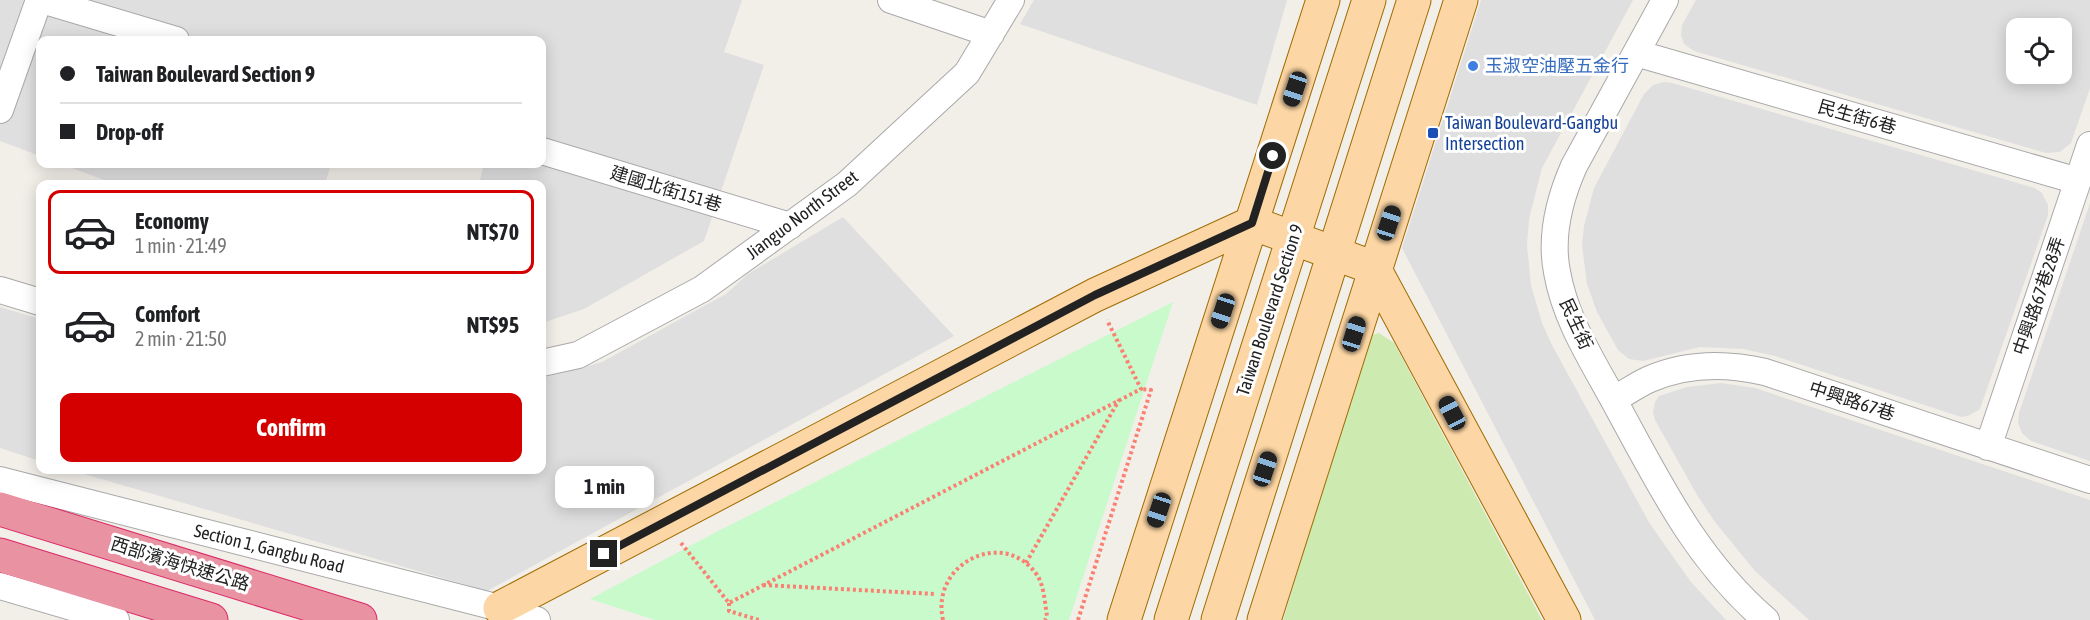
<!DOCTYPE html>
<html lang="en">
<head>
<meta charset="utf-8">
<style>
  :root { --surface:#fff; --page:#f6f6f6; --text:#202124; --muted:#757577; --line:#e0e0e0; --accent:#d40000 }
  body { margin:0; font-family:"Asap Condensed","Noto Sans TC",sans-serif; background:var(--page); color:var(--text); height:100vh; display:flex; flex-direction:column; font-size:22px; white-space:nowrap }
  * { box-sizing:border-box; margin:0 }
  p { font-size:20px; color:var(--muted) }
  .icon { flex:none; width:33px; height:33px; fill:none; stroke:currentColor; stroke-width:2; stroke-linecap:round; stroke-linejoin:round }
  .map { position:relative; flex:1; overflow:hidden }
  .details { position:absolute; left:36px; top:180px; width:510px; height:294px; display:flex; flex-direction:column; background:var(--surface); border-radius:12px; box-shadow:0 3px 15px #0003 }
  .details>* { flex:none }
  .guide { position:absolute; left:36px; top:36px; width:510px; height:132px; border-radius:12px; box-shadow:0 3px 15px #0003; display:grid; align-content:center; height:132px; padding:0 24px; background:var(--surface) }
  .fabs { position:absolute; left:2006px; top:18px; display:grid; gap:12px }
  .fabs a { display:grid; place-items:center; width:66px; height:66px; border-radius:12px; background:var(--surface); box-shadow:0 3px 15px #0003; font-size:30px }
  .end { position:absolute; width:27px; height:27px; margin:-14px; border:8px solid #222; background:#fff; box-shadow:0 0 0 3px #fff }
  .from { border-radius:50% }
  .bubble { position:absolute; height:42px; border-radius:12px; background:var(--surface); box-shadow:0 3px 15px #0003; font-size:20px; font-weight:700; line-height:42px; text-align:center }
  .car { position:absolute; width:18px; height:36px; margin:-18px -9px; border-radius:8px; box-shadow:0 0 4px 2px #0007; background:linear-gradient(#222 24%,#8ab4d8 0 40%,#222 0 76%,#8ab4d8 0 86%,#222 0) }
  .guide b { display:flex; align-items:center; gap:21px; height:57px; font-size:22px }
  .guide b+b { border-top:2px solid var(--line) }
  .guide i { width:15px; height:15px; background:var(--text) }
  ul { padding:10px 0 0; list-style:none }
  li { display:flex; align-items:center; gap:18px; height:84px; margin:0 12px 9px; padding:0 12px; border:3px solid transparent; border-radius:12px }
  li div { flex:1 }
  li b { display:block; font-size:22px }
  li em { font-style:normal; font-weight:700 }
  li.selected { border-color:var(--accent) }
  li>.icon { width:54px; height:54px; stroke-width:1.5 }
  .primary-button { display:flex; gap:12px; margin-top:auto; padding:12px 24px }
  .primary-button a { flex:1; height:69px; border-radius:12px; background:var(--accent); color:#fff; font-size:24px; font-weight:700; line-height:69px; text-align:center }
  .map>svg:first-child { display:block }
</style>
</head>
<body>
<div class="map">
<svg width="2090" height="620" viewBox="0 0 2090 620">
  <rect width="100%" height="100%" fill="#f2efe9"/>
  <path fill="#e0dfdf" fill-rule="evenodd" d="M0,0H742L724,52L764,65L704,241L584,309L542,323V184H479L484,164H542V40H40V156L0,141Z
    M1034,0H1287L1257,105L1020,24Z
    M1481,0H1633L1542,168L1529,219L1527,245L1531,285L1542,323L1553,347L1650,524L1691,582L1726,620H1595L1402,248Z
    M1696,0H2090V88L2071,143L2060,152L2046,153L1694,51L1684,44L1681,35L1682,25ZM2016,28H2061V74H2016Z
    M1664,82L1672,83L2035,188L2042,193L2048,205V215L1980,409L1968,416L1961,417L1775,356L1743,349L1700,347L1643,361L1629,359L1618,350L1597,312L1587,284L1582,245L1584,226L1594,188L1644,94L1653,85Z
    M61,164H331L325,184H103L104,180Z
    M2090,203V461L2031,441L2022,433L2018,423L2019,413Z
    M843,217L954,336L487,591L70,470H542V378L602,362L726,294L748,274Z
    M0,307L40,319V461L0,448Z
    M1721,383L1755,388L2090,500V620H1809L1755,571L1715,522L1697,495L1655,420L1653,413L1655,402L1659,396L1687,387Z"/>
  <path fill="#cdebb0" d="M1379,333L1394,343L1542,620H1283L1369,336Z"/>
  <path fill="#c8facc" d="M1173,302L1069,620H655L590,599L720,530Z"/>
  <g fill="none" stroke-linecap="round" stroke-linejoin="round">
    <defs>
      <path id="minor" d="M42,0L176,40
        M891,0L991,34
        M1665,0L1574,166C1559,200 1550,236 1557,272C1565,318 1590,357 1612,397C1657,479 1694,558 1766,620
        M1636,53L2078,181
        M0,110L39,0
        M542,151L790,226
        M0,290L40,302
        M542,363L578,355L702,289L847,184L967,73L1011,0
        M1614,399C1626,393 1638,384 1650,379C1687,363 1726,363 1765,372L2090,480
        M1988,447L2090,145
        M0,480L500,608L537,620
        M0,586L116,620"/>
      <path id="major" d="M500,608L1095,295L1252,223L1374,268L1564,620
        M1124,620L1323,0
        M1171,620L1369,0
        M1218,620L1414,0
        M1264,620L1461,0"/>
      <path id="highway" d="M0,509L360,620
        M0,555L211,620"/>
    </defs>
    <use href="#minor" stroke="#a9a9a9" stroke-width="28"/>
    <use href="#major" stroke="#a06b00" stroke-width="35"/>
    <use href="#highway" stroke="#dc2a67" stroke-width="35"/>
    <path stroke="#fa8072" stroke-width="4" stroke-dasharray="3 3" stroke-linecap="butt" d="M681,543L729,603L1141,389L1107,320
      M1026,563L1119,400
      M763,585L936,594
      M729,603V611L759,620
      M943,620C930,563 1004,527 1037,575C1044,585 1045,604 1047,616L1045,620
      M1078,620L1151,390L1141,389"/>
    <use href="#minor" stroke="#fff" stroke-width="26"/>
    <use href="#major" stroke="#fcd6a4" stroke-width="33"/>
    <use href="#highway" stroke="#e892a2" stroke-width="33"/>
  </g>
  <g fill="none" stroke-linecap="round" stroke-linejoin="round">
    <path stroke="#222" stroke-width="8" d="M604,554L1095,295L1252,223L1273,156"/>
  </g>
  <circle fill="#3f7fe0" stroke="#fff" stroke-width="2" cx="1473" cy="66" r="6"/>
  <rect fill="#1a4fb4" stroke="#fff" stroke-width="2" x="1427" y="127" width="12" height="12" rx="3"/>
  <g text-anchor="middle" stroke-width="6" stroke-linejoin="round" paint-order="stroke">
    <g font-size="18" fill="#366cbe" stroke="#fff" text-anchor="start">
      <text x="1485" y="72">玉淑空油壓五金行</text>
    </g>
    <g font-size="18" fill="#222" stroke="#fff">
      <text transform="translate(1857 117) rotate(16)" y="6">民生街6巷</text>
      <text transform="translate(666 189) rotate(17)" y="6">建國北街151巷</text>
      <text transform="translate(802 215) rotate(-37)" y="6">Jianguo North Street</text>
      <text transform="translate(2039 296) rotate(-71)" y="6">中興路67巷28弄</text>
      <text transform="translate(1270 310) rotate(-72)" y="6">Taiwan Boulevard Section 9</text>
      <text transform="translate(1576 324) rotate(65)" y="6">民生街</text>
      <text transform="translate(1852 401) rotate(18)" y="6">中興路67巷</text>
      <text transform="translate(269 549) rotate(14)" y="6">Section 1, Gangbu Road</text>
      <text transform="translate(180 564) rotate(17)" y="6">西部濱海快速公路</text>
    </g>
    <g font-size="18" fill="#164399" stroke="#fff" text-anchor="start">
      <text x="1445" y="129">Taiwan Boulevard-Gangbu<tspan x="1445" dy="21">Intersection</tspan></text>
    </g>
  </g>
</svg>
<div class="fabs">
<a><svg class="icon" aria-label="locate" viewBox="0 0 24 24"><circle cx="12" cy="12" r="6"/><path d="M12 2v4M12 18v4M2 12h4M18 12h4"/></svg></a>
</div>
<i class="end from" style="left:1273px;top:156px"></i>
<i class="end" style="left:604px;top:554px"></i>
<div class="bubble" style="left:555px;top:466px;width:99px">1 min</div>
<i class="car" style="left:1295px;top:89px;rotate:198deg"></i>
<i class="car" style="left:1389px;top:223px;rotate:18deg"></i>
<i class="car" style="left:1223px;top:311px;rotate:198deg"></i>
<i class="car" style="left:1354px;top:334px;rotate:17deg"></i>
<i class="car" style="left:1452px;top:413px;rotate:332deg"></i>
<i class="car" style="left:1265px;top:469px;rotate:18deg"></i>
<i class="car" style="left:1159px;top:510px;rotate:198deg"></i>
<div class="guide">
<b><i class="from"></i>Taiwan Boulevard Section 9</b>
<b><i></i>Drop-off</b>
</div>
<section class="details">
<ul>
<li class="selected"><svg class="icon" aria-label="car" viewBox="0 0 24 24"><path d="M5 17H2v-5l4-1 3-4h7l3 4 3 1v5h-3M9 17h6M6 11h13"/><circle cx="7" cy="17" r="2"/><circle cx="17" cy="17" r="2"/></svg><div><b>Economy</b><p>1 min · 21:49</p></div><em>NT$70</em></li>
<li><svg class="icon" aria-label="car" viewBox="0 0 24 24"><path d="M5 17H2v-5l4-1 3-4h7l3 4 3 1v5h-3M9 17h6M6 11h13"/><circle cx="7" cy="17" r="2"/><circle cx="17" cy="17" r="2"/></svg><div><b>Comfort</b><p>2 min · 21:50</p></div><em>NT$95</em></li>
</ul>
<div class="primary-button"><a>Confirm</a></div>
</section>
</div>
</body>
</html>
